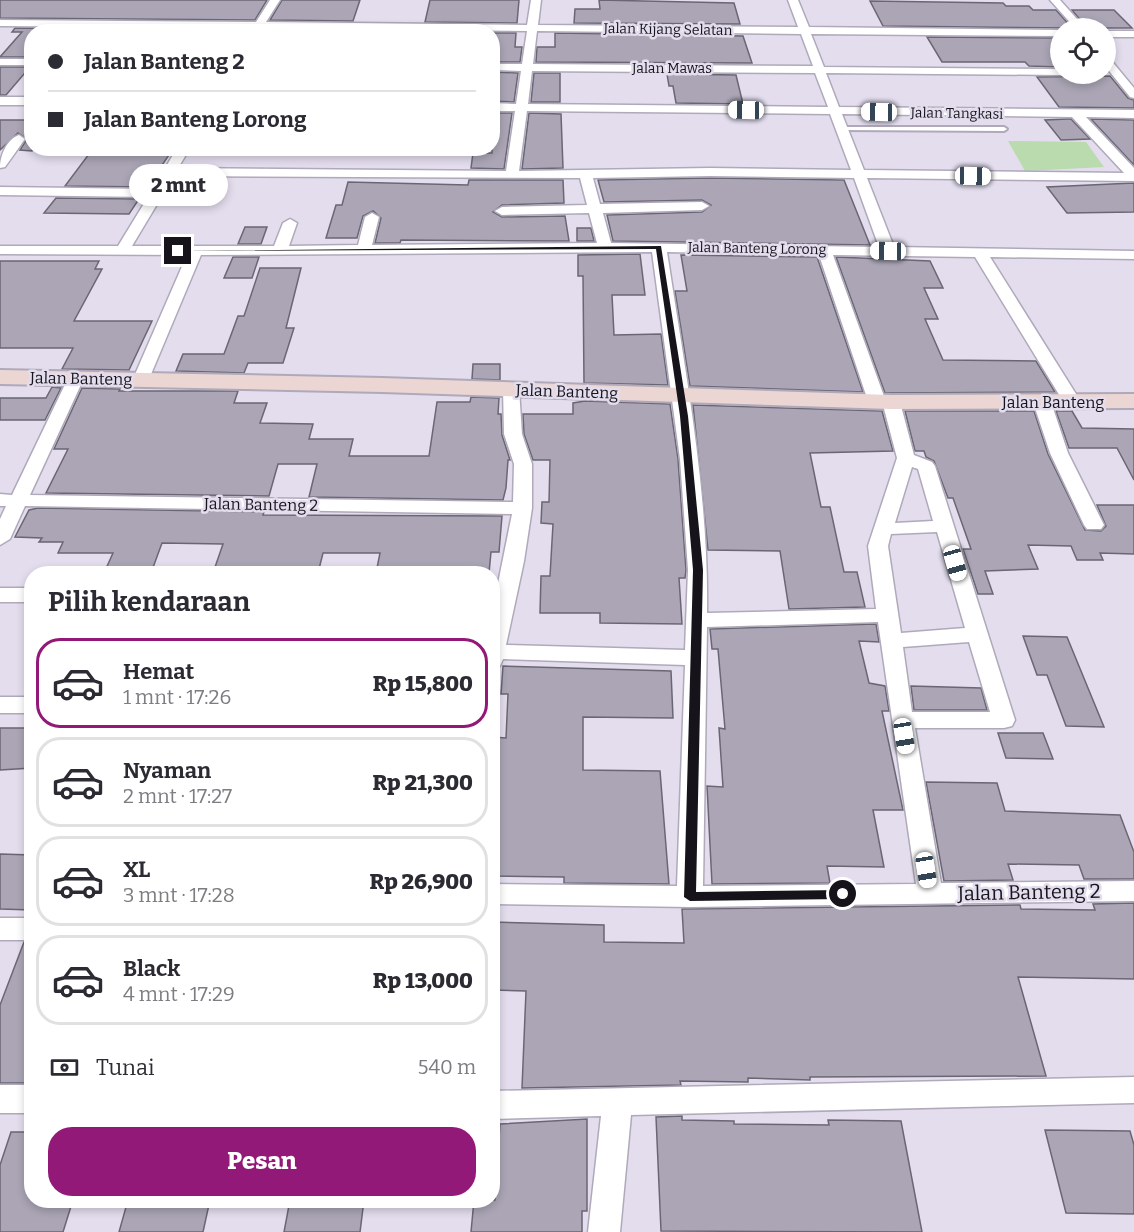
<!DOCTYPE html>
<html lang="id">
<head>
<meta charset="utf-8">
<style>
  :root { --surface:#fff; --page:#f7f7f7; --text:#2b2b33; --muted:#7c7c81; --line:#e1e1e2; --accent:#921977 }
  body { margin:0; font-family:Bitter,serif; background:var(--page); color:var(--text); height:100vh; display:flex; flex-direction:column; font-size:22px; white-space:nowrap }
  * { box-sizing:border-box; margin:0 }
  p { font-size:20px; color:var(--muted) }
  .icon { flex:none; width:33px; height:33px; fill:none; stroke:currentColor; stroke-width:2; stroke-linecap:round; stroke-linejoin:round }
  .map { position:relative; flex:1; overflow:hidden }
  .drawer { position:absolute; left:24px; top:566px; width:476px; height:642px; display:flex; flex-direction:column; background:var(--surface); border-radius:24px; box-shadow:0 3px 9px #0003 }
  .drawer>* { flex:none }
  .guide { position:absolute; left:24px; top:24px; width:476px; height:132px; border-radius:24px; box-shadow:0 3px 9px #0003; display:grid; align-content:center; height:132px; padding:0 24px; background:var(--surface) }
  .buttons { position:absolute; left:1050px; top:18px; display:grid; gap:12px }
  .buttons a { display:grid; place-items:center; width:66px; height:66px; border-radius:50%; background:var(--surface); box-shadow:0 3px 9px #0003; font-size:30px }
  .end { position:absolute; width:27px; height:27px; margin:-14px; border:8px solid #16141a; background:#fff; box-shadow:0 0 0 3px #fff }
  .from { border-radius:50% }
  .bubble { position:absolute; height:42px; border-radius:21px; background:var(--surface); box-shadow:0 3px 9px #0003; font-size:20px; font-weight:800; line-height:42px; text-align:center }
  .car { position:absolute; width:18px; height:36px; margin:-18px -9px; border-radius:8px; box-shadow:0 0 4px 2px #0007; background:linear-gradient(#fff 24%,#345 0 40%,#fff 0 76%,#345 0 86%,#fff 0) }
  .guide b { display:flex; align-items:center; gap:21px; height:57px; font-size:22px }
  .guide b+b { border-top:2px solid var(--line) }
  .guide i { width:15px; height:15px; background:var(--text) }
  ul { padding:0; list-style:none }
  li { display:flex; align-items:center; gap:18px; height:90px; margin:0 12px 9px; padding:0 12px; border:3px solid var(--line); border-radius:24px }
  li div { flex:1 }
  li b { display:block; font-size:22px }
  li em { font-style:normal; font-weight:800 }
  li.on { border-color:var(--accent) }
  li>.icon { width:54px; height:54px; stroke-width:1.5 }
  h2 { padding:0 24px; font-size:27px; line-height:72px }
  .pay { display:flex; align-items:center; gap:15px; height:66px; padding:0 24px; font-size:22px }
  .pay p { margin-inline-start:auto }
  .action { display:flex; gap:12px; margin-top:auto; padding:12px 24px }
  .action a { flex:1; height:69px; border-radius:24px; background:var(--accent); color:#fff; font-size:24px; font-weight:800; line-height:69px; text-align:center }
  .map>svg:first-child { display:block }
</style>
</head>
<body>
<div class="map">
<svg width="1134" height="1232" viewBox="0 0 1134 1232">
  <rect width="100%" height="100%" fill="#e3ddee"/>
  <path fill="#b9dbad" d="M1008,141L1086,142L1104,167L1025,171Z"/>
  <path fill="#aba5b5" stroke="#6b6674" stroke-width="1.5" d="M0,0H267L255,20L0,18Z
    M282,0H360L353,21L270,20Z
    M430,0H519L517,23L425,22Z
    M599,0L734,3L740,24L574,23L575,9H600Z
    M870,1L1003,3L1006,6H1029L1033,10H1056L1072,28L883,26Z
    M1072,10H1114L1132,28H1087Z
    M15,28L216,30L32,32V57H0L22,32H12Z
    M492,33H516L515,47H522L520,62H492Z
    M555,33L743,36L752,63L536,62L537,47H555Z
    M927,37L1060,38V67L1029,66L1025,62H942Z
    M0,67H30L6,95H0Z
    M492,72L518,73L514,102L492,101Z
    M534,73H560V102H531Z
    M667,74L736,75L743,104L676,103L673,86H669Z
    M1110,76L1128,98L1134,100V108L1059,107L1037,77Z
    M492,113H512L504,169L471,168L473,153H492Z
    M529,113L561,114L563,168L522,169Z
    M1068,119H1071L1090,139L1061,140L1045,120Z
    M1091,119L1134,120V165Z
    M0,120H32V151L20,150L27,139L18,133L0,150Z
    M92,150H138L135,154L169,155L147,187L65,186Z
    M710,178L844,180L870,245L613,241L607,215L702,212L711,205L702,200L604,202L598,180Z
    M469,180H563L564,203L502,205L493,212L502,217L565,216L569,241L401,240L400,243H375L381,218L373,211L363,216L357,238H326L336,205H342L348,182L468,185Z
    M1134,183V212L1067,213L1047,187Z
    M56,198L139,199L129,214L44,213Z
    M245,227H267L261,244H238Z
    M577,228H591L594,241H577Z
    M640,254L645,295H612L614,335L661,334L668,385L584,383L583,276H578V255Z
    M681,255L817,257L863,392L690,386L675,291H687Z
    M233,257H259L252,278H224Z
    M836,257L930,261L943,288H924L938,319H925L943,360L1036,361L1055,392L885,393Z
    M0,261H99L95,269H102L74,321H152L129,370L62,369L73,348H0Z
    M260,268H301L286,328H294L283,363H248L244,373L176,371L183,354H224L238,316H244Z
    M473,364H500V380L472,379Z
    M52,387L61,388L45,420H0V398H46Z
    M82,388L120,389L119,391H238L234,403H267L260,423L313,424L309,439H353L349,456H429L437,402H470L471,397L499,398L498,414H501L502,435L510,460H508L506,488L503,500L309,497L317,464H278L269,496L46,493L68,449H54Z
    M585,401L670,404L678,459L686,570L685,578H679L682,624L600,623V613H540L541,576H550L553,524L541,523L542,502H549L550,460H533L524,434L523,414H573V403Z
    M693,405L882,411L893,451L810,453L821,507H830L844,572H857L865,607L789,609L780,551L708,550Z
    M905,411H1034L1048,454L1085,530L1101,531L1106,526L1097,505H1134V554L1100,553L1103,560H1077L1071,546L1028,545L1038,569L985,571L993,594H978L963,549H971L953,498H948L934,461L926,457L924,451H915Z
    M1056,411H1072L1082,428L1134,429V480L1117,448H1069Z
    M38,508L264,512L263,515L502,516L499,552H491L489,573H376L380,553H323L318,573H213L223,544L162,543L151,573H104L113,553H58L63,542H39L42,538L15,537L29,510Z
    M876,624L879,642L859,641L869,683L885,686L889,711H882L903,810H873L884,867L827,866L830,883L712,884L707,786L723,787L719,728L725,729L718,649H712L710,629Z
    M1023,636L1067,637L1104,727L1066,726L1047,675H1037Z
    M503,666L671,671L673,718L583,717V770L660,771L669,884L564,883V877L492,876V737L506,738L508,694H501Z
    M911,686L981,688L987,710H914Z
    M0,728H32V768L0,770Z
    M998,733H1043L1053,759L1006,758Z
    M926,782L997,783L1005,811L1120,815L1134,852V879H1084L1079,865L1008,864L1013,880L944,881Z
    M0,854L32,855V910L0,909Z
    M1134,903V979L1018,977L1046,1076L810,1077V1080L748,1078V1082L680,1081L681,1085L522,1088L526,991L492,990V922L604,925V942L684,943L682,909L1020,905L1021,909L1095,910L1093,904Z
    M24,942H32V1083H0V1005Z
    M682,1116V1120L734,1121V1124L829,1125L828,1120L901,1121L922,1232L661,1231L656,1117Z
    M587,1119V1211H582V1232H471L474,1200H495L500,1124Z
    M1045,1130L1130,1131L1134,1145V1214L1066,1213Z
    M11,1132H32V1200H73L63,1232H0V1165Z
    M128,1200H210L203,1232H119Z
    M290,1200H364L360,1232H284Z"/>
  <g fill="none" stroke-linecap="round" stroke-linejoin="round">
    <defs>
      <path id="lane" d="M840,127H1004L1007,129L1004,131L842,130L839,128Z"/>
      <path id="street" d="M270,0H280L266,22L527,25L531,0H541L538,25L798,27L788,0H798L809,27L1060,30V36L811,34L824,67L1060,69V74H1065L1060,75L826,73L839,107L1134,110V118L1086,117L1134,168V181L867,178L894,247L1134,251V259L990,257L1081,402L1078,406H1066L975,257L833,255L885,399L891,397L900,402L914,455L932,462L935,466L1015,720L1012,726L1004,728H915L941,883L1134,881V901L690,907L492,904V884L677,886L685,665L503,659L500,666L492,668V613L512,514L25,506L10,539L0,545V519L6,506H0V494L12,495L70,374H82L84,378L30,495L513,502L514,464L504,434L503,389L511,384L519,389L522,434L532,464V508L524,561L506,645L685,650L688,570L680,459L652,252L201,255L149,379L141,384L133,379L187,255L0,254V246H118L148,197L0,195V187L153,189L177,148H190L178,168L506,171L515,111H492V103L516,104L521,71L492,70V64H522L527,31L262,29L261,32H250L252,28L0,26V20L256,22ZM537,31L801,34L813,66L533,64ZM532,71L815,73L828,107L528,104ZM527,111L830,114L851,170L710,168L519,171ZM842,114L1072,117L1124,173L864,170ZM174,176L580,178L587,205L502,207L495,211L502,215L589,213L597,243L372,245L379,217L372,213L365,217L358,245L289,246L297,223L290,219L283,223L274,246H132ZM710,176L854,178L879,247L611,243L603,213L702,210L709,206L702,202L600,204L593,178ZM667,252L819,255L868,401L877,406L883,405L897,458L868,546L876,609L707,613C709,492 685,371 667,252ZM912,467L918,469L933,521L895,523ZM937,532L965,628L901,633L888,546L891,534ZM878,622L916,884L703,886L707,627ZM969,642L990,712H912L903,647Z
        M1050,0H1060L1085,28H1075Z
        M1106,31H1134V37H1106Z
        M1106,58L1110,59L1134,88V98L1130,97L1106,67Z
        M0,59H32V65H0Z
        M0,97H32V105H0Z
        M19,135L25,139L5,167L0,168C0,156 6,140 19,135Z
        M1042,397L1051,402L1068,453L1104,525L1101,529H1087L1084,525L1050,453L1033,402Z
        M0,588H32V602H0Z
        M0,697H32V713H0Z
        M0,918H32V940H0Z
        M1134,1077V1103L631,1115L620,1232H588L601,1116L492,1119V1091Z
        M0,1085H32V1113H0Z"/>
      <path id="secondary" d="M0,370L382,378L891,395L1134,394V408L891,409L382,392L0,384Z"/>
    </defs>
    <use href="#lane" stroke="#afa9ba" stroke-width="4"/>
    <use href="#street" stroke="#afa9ba" stroke-width="3"/>
    <use href="#secondary" stroke="#afa9ba" stroke-width="4"/>
    <use href="#lane" fill="#fff" fill-rule="evenodd"/>
    <use href="#street" fill="#fff" fill-rule="evenodd"/>
    <use href="#secondary" fill="#ecd6d3" fill-rule="evenodd"/>
  </g>
  <path fill="#16141a" d="M661,246L688,416L703,570L696,892L843,890L849,894L843,899L690,901L684,897L693,570L680,416L656,249L174,251Z"/>
  <g text-anchor="middle" stroke-width="5" stroke-linejoin="round" paint-order="stroke">
    <g font-size="14" fill="#16141a" stroke="#e3ddee">
      <text transform="translate(668 29) rotate(1)" y="5">Jalan Kijang Selatan</text>
      <text x="672" y="73">Jalan Mawas</text>
      <text transform="translate(957 113) rotate(1)" y="5">Jalan Tangkasi</text>
      <text transform="translate(757 248) rotate(1)" y="5">Jalan Banteng Lorong</text>
    </g>
    <g font-size="16" fill="#16141a" stroke="#e3ddee">
      <text transform="translate(81 378) rotate(1)" y="6">Jalan Banteng</text>
      <text transform="translate(567 391) rotate(2)" y="6">Jalan Banteng</text>
      <text x="1053" y="408">Jalan Banteng</text>
      <text transform="translate(261 504) rotate(1)" y="6">Jalan Banteng 2</text>
    </g>
    <g font-size="20" fill="#16141a" stroke="#e3ddee">
      <text transform="translate(1029 892) rotate(-1)" y="7">Jalan Banteng 2</text>
    </g>
  </g>
</svg>
<div class="buttons">
<a><svg class="icon" aria-label="locate" viewBox="0 0 24 24"><circle cx="12" cy="12" r="6"/><path d="M12 2v4M12 18v4M2 12h4M18 12h4"/></svg></a>
</div>
<i class="end from" style="left:843px;top:894px"></i>
<i class="end" style="left:178px;top:251px"></i>
<div class="bubble" style="left:129px;top:164px;width:99px">2 mnt</div>
<i class="car" style="left:746px;top:110px;rotate:271deg"></i>
<i class="car" style="left:879px;top:112px;rotate:271deg"></i>
<i class="car" style="left:973px;top:176px;rotate:91deg"></i>
<i class="car" style="left:888px;top:251px;rotate:271deg"></i>
<i class="car" style="left:955px;top:563px;rotate:164deg"></i>
<i class="car" style="left:904px;top:736px;rotate:171deg"></i>
<i class="car" style="left:926px;top:870px;rotate:171deg"></i>
<div class="guide">
<b><i class="from"></i>Jalan Banteng 2</b>
<b><i></i>Jalan Banteng Lorong</b>
</div>
<section class="drawer">
<h2>Pilih kendaraan</h2>
<ul>
<li class="on"><svg class="icon" aria-label="car" viewBox="0 0 24 24"><path d="M5 17H2v-5l4-1 3-4h7l3 4 3 1v5h-3M9 17h6M6 11h13"/><circle cx="7" cy="17" r="2"/><circle cx="17" cy="17" r="2"/></svg><div><b>Hemat</b><p>1 mnt · 17:26</p></div><em>Rp 15,800</em></li>
<li><svg class="icon" aria-label="car" viewBox="0 0 24 24"><path d="M5 17H2v-5l4-1 3-4h7l3 4 3 1v5h-3M9 17h6M6 11h13"/><circle cx="7" cy="17" r="2"/><circle cx="17" cy="17" r="2"/></svg><div><b>Nyaman</b><p>2 mnt · 17:27</p></div><em>Rp 21,300</em></li>
<li><svg class="icon" aria-label="car" viewBox="0 0 24 24"><path d="M5 17H2v-5l4-1 3-4h7l3 4 3 1v5h-3M9 17h6M6 11h13"/><circle cx="7" cy="17" r="2"/><circle cx="17" cy="17" r="2"/></svg><div><b>XL</b><p>3 mnt · 17:28</p></div><em>Rp 26,900</em></li>
<li><svg class="icon" aria-label="car" viewBox="0 0 24 24"><path d="M5 17H2v-5l4-1 3-4h7l3 4 3 1v5h-3M9 17h6M6 11h13"/><circle cx="7" cy="17" r="2"/><circle cx="17" cy="17" r="2"/></svg><div><b>Black</b><p>4 mnt · 17:29</p></div><em>Rp 13,000</em></li>
</ul>
<div class="pay"><svg class="icon" aria-label="cash" viewBox="0 0 24 24"><path d="M3 7h18v10H3z"/><circle cx="12" cy="12" r="2"/></svg>Tunai<p>540 m</p></div>
<div class="action"><a>Pesan</a></div>
</section>
</div>
</body>
</html>
